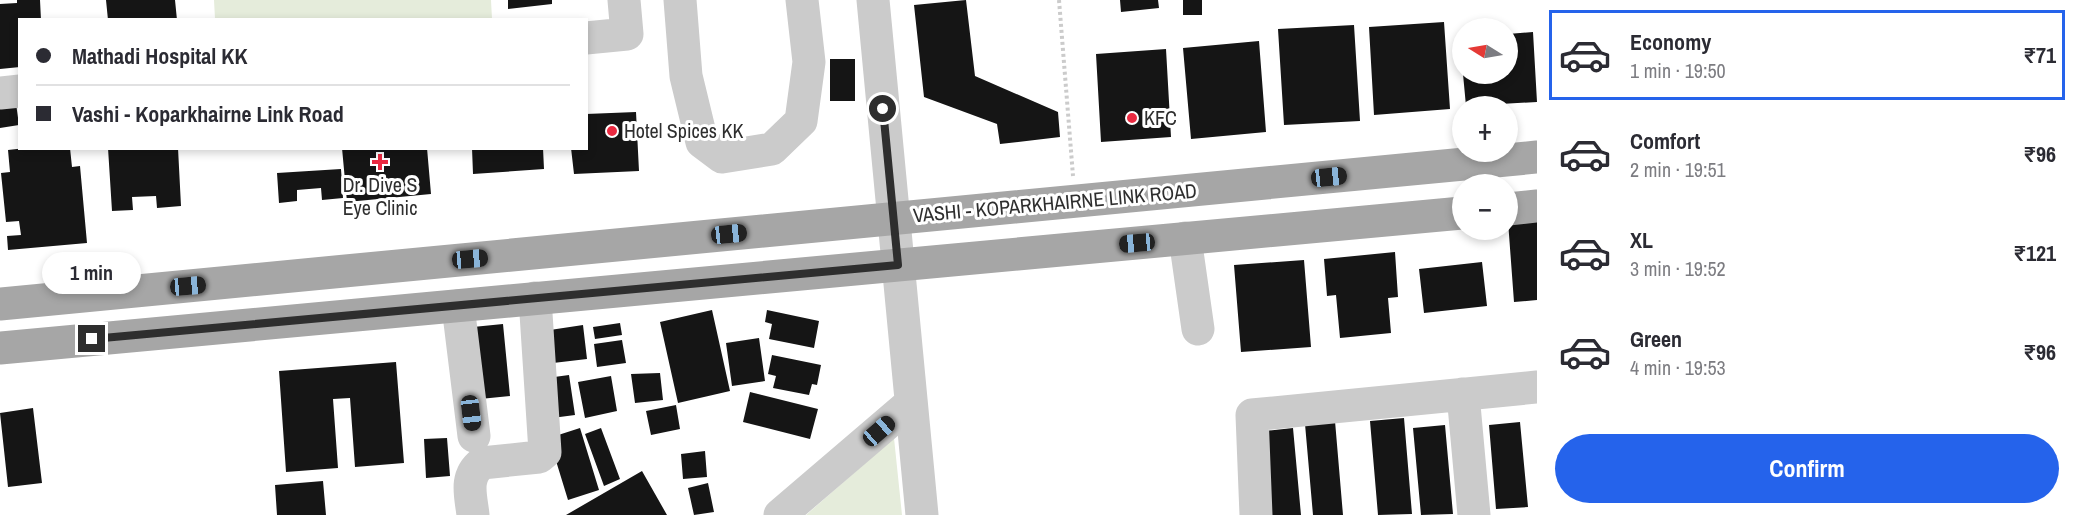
<!DOCTYPE html>
<html lang="en">
<head>
<meta charset="utf-8">
<style>
  :root { --surface:#fff; --page:#f7f7f7; --text:#2b2b33; --muted:#7c7c81; --line:#e1e1e2; --accent:#2563eb }
  body { margin:0; font-family:"Archivo Narrow",sans-serif; background:var(--page); color:var(--text); height:100vh; display:flex; flex-direction:column; font-size:22px; white-space:nowrap }
  * { box-sizing:border-box; margin:0 }
  p { font-size:20px; color:var(--muted) }
  .icon { flex:none; width:33px; height:33px; fill:none; stroke:currentColor; stroke-width:2; stroke-linecap:round; stroke-linejoin:round }
  .map { position:relative; flex:1; overflow:hidden }
  .drawer { display:flex; flex-direction:column; background:var(--surface); width:540px }
  .drawer>* { flex:none }
  .banner { position:absolute; left:18px; top:18px; width:570px; height:132px; border-radius:0px; box-shadow:0 3px 9px #0003; display:grid; align-content:center; height:132px; padding:0 18px; background:var(--surface) }
  .needle { width:39px; rotate:281deg }
  .fabs { position:absolute; left:1452px; top:18px; display:grid; gap:12px }
  .fabs a { display:grid; place-items:center; width:66px; height:66px; border-radius:50%; background:var(--surface); box-shadow:0 3px 9px #0003; font-size:30px }
  .end { position:absolute; width:27px; height:27px; margin:-14px; border:8px solid #2e2e2e; background:#fff; box-shadow:0 0 0 3px #fff }
  .from { border-radius:50% }
  .bubble { position:absolute; height:42px; border-radius:21px; background:var(--surface); box-shadow:0 3px 9px #0003; font-size:20px; font-weight:800; line-height:42px; text-align:center }
  .car { position:absolute; width:18px; height:36px; margin:-18px -9px; border-radius:8px; box-shadow:0 0 4px 2px #0007; background:linear-gradient(#222 24%,#8ab4d8 0 40%,#222 0 76%,#8ab4d8 0 86%,#222 0) }
  .banner b { display:flex; align-items:center; gap:21px; height:57px; font-size:22px }
  .banner b+b { border-top:2px solid var(--line) }
  .banner i { width:15px; height:15px; background:var(--text) }
  ul { padding:10px 0 0; list-style:none }
  li { display:flex; align-items:center; gap:18px; height:90px; margin:0 12px 9px; padding:0 6px; border:3px solid transparent; border-radius:0px }
  li div { flex:1 }
  li b { display:block; font-size:22px }
  li em { font-style:normal; font-weight:800 }
  li.selected { border-color:var(--accent) }
  li>.icon { width:54px; height:54px; stroke-width:1.5 }
  .action { display:flex; gap:12px; margin-top:auto; padding:12px 18px }
  .action a { flex:1; height:69px; border-radius:36px; background:var(--accent); color:#fff; font-size:24px; font-weight:800; line-height:69px; text-align:center }
  main { display:flex; flex:1; min-height:0 }
  .map>svg:first-child { display:block }
</style>
</head>
<body>
<main>
<div class="map">
<svg width="1537" height="515" viewBox="0 0 1537 515">
  <rect width="100%" height="100%" fill="#fff"/>
  <path fill="#e5ecdb" d="M214,0H491L492,19H215Z
    M894,438L902,515H806Z"/>
  <path fill="#151515" d="M17,0H40L41,20H20V67L0,69V4L17,3Z
    M106,0H175L177,20H108Z
    M508,0H552V4L508,9Z
    M966,0L975,76L1058,112L1060,137L1000,144L997,124L924,97L914,5Z
    M1120,0H1158L1159,8L1121,12Z
    M1183,0H1202V15H1183Z
    M1444,22L1450,109L1374,115L1369,27Z
    M1354,25L1360,121L1284,125L1278,29Z
    M1533,32L1537,102L1466,106L1463,74H1508V34Z
    M1259,41L1266,132L1191,139L1183,48Z
    M1166,49L1171,137L1101,142L1096,54Z
    M830,59H855V101H830Z
    M15,96L19,125L0,128V98Z
    M636,112L639,171L574,174L571,148H586V114Z
    M26,148H70L72,167L80,166L87,243L8,250L7,236L21,235L19,221L6,222L1,173L10,172L8,150Z
    M108,148H178L181,206L157,208L156,196L132,197L133,210L112,211Z
    M342,148H427L431,194L347,202Z
    M472,148H543L544,169L473,174Z
    M341,169L343,198L322,200L321,188L297,190V201L279,203L277,173Z
    M1537,218V300L1514,302L1508,221Z
    M1395,252L1398,297L1388,298L1391,333L1340,338L1336,295L1327,296L1324,259Z
    M1304,260L1311,347L1241,352L1234,265Z
    M1482,262L1487,306L1424,313L1419,269Z
    M712,310L730,391L678,403L660,322Z
    M767,310L819,321L814,348L769,339L772,324L765,322Z
    M620,323L622,335L595,339L593,327Z
    M503,324L510,396L480,399L473,327Z
    M583,325L587,359L553,363L550,330Z
    M759,338L765,381L732,386L726,343Z
    M622,340L626,363L597,367L594,344Z
    M772,355L821,365L817,385L812,384L809,395L773,388L776,376L768,374Z
    M396,362L404,463L355,467L350,398L333,399L338,468L286,472L279,371Z
    M660,373L663,400L635,403L631,374Z
    M569,375L575,415L552,418L547,378Z
    M611,376L617,411L585,418L578,382Z
    M750,392L818,409L810,439L743,422Z
    M676,405L680,429L651,435L646,411Z
    M33,408L42,483L8,487L0,413Z
    M1404,418L1412,514L1378,515L1370,421Z
    M1335,421L1343,515H1313L1305,424Z
    M1520,422L1528,507L1496,509L1489,425Z
    M1445,425L1453,514L1421,515L1413,428Z
    M580,428L599,490L568,500L549,438Z
    M601,428L620,479L604,486L585,434Z
    M1293,428L1301,515H1271L1264,431Z
    M447,438L450,476L426,478L424,439Z
    M705,451L707,477L683,479L681,454Z
    M642,471L667,515H566Z
    M323,481L326,515H277L275,485Z
    M708,483L714,512L694,515L688,488Z"/>
  <g fill="none" stroke-linecap="round" stroke-linejoin="round">
    <path stroke="#cbcbcb" stroke-width="4" stroke-dasharray="3 3" stroke-linecap="butt" d="M1059,0L1073,176"/>
    <path stroke="#cbcbcb" stroke-width="33" d="M680,0L686,76L702,142L722,157L772,149L801,121L809,62L802,0
      M873,0L922,515
      M586,38L627,34L624,0
      M0,93L20,91
      M1185,238L1198,329
      M458,306L474,436
      M1463,394L1474,515
      M473,515C471,496 464,477 482,463L539,457L545,452L535,298
      M780,515L911,403
      M1256,515L1252,415L1537,387"/>
    <path stroke="#a6a6a6" stroke-width="33" d="M1508,209L1537,206
      M0,304L1537,157
      M0,348L1462,213"/>
  </g>
  <g fill="none" stroke-linecap="round" stroke-linejoin="round">
    <path stroke="#2e2e2e" stroke-width="8" d="M92,339L898,265L883,109"/>
  </g>
  <g fill="#eb2a41" stroke="#fff" stroke-width="2">
    <circle cx="1132" cy="118" r="6"/>
    <circle cx="612" cy="131" r="6"/>
    <path d="M377 153h6v6h6v6h-6v6h-6v-6h-6v-6h6z"/>
  </g>
  <g text-anchor="middle" stroke-width="6" stroke-linejoin="round" paint-order="stroke">
    <g font-size="20" fill="#2e2e2e" stroke="#fff" text-anchor="start">
      <text x="1144" y="125">KFC</text>
      <text x="624" y="138">Hotel Spices KK</text>
      <text x="380" y="192" text-anchor="middle">Dr. Dive S<tspan x="380" dy="23">Eye Clinic</tspan></text>
    </g>
    <g font-size="20" fill="#2e2e2e" stroke="#fff">
      <text transform="translate(1055 203) rotate(-5)" y="7">VASHI - KOPARKHAIRNE LINK ROAD</text>
    </g>
  </g>
</svg>
<div class="fabs">
<a><svg class="needle" viewBox="-14 -14 28 28"><path d="M0-13l5 13h-10z" fill="#e53935"/><path d="M0 13l5-13h-10z" fill="#7c7c81"/></svg></a>
<a>+</a>
<a>−</a>
</div>
<i class="end from" style="left:883px;top:109px"></i>
<i class="end" style="left:92px;top:339px"></i>
<div class="bubble" style="left:42px;top:252px;width:99px">1 min</div>
<i class="car" style="left:1329px;top:177px;rotate:84deg"></i>
<i class="car" style="left:729px;top:234px;rotate:84deg"></i>
<i class="car" style="left:1137px;top:243px;rotate:265deg"></i>
<i class="car" style="left:470px;top:259px;rotate:85deg"></i>
<i class="car" style="left:188px;top:286px;rotate:85deg"></i>
<i class="car" style="left:471px;top:413px;rotate:173deg"></i>
<i class="car" style="left:879px;top:431px;rotate:49deg"></i>
<div class="banner">
<b><i class="from"></i>Mathadi Hospital KK</b>
<b><i></i>Vashi - Koparkhairne Link Road</b>
</div>
</div>
<section class="drawer">
<ul>
<li class="selected"><svg class="icon" aria-label="car" viewBox="0 0 24 24"><path d="M5 17H2v-5l4-1 3-4h7l3 4 3 1v5h-3M9 17h6M6 11h13"/><circle cx="7" cy="17" r="2"/><circle cx="17" cy="17" r="2"/></svg><div><b>Economy</b><p>1 min · 19:50</p></div><em>₹71</em></li>
<li><svg class="icon" aria-label="car" viewBox="0 0 24 24"><path d="M5 17H2v-5l4-1 3-4h7l3 4 3 1v5h-3M9 17h6M6 11h13"/><circle cx="7" cy="17" r="2"/><circle cx="17" cy="17" r="2"/></svg><div><b>Comfort</b><p>2 min · 19:51</p></div><em>₹96</em></li>
<li><svg class="icon" aria-label="car" viewBox="0 0 24 24"><path d="M5 17H2v-5l4-1 3-4h7l3 4 3 1v5h-3M9 17h6M6 11h13"/><circle cx="7" cy="17" r="2"/><circle cx="17" cy="17" r="2"/></svg><div><b>XL</b><p>3 min · 19:52</p></div><em>₹121</em></li>
<li><svg class="icon" aria-label="car" viewBox="0 0 24 24"><path d="M5 17H2v-5l4-1 3-4h7l3 4 3 1v5h-3M9 17h6M6 11h13"/><circle cx="7" cy="17" r="2"/><circle cx="17" cy="17" r="2"/></svg><div><b>Green</b><p>4 min · 19:53</p></div><em>₹96</em></li>
</ul>
<div class="action"><a>Confirm</a></div>
</section>
</main>
</body>
</html>
